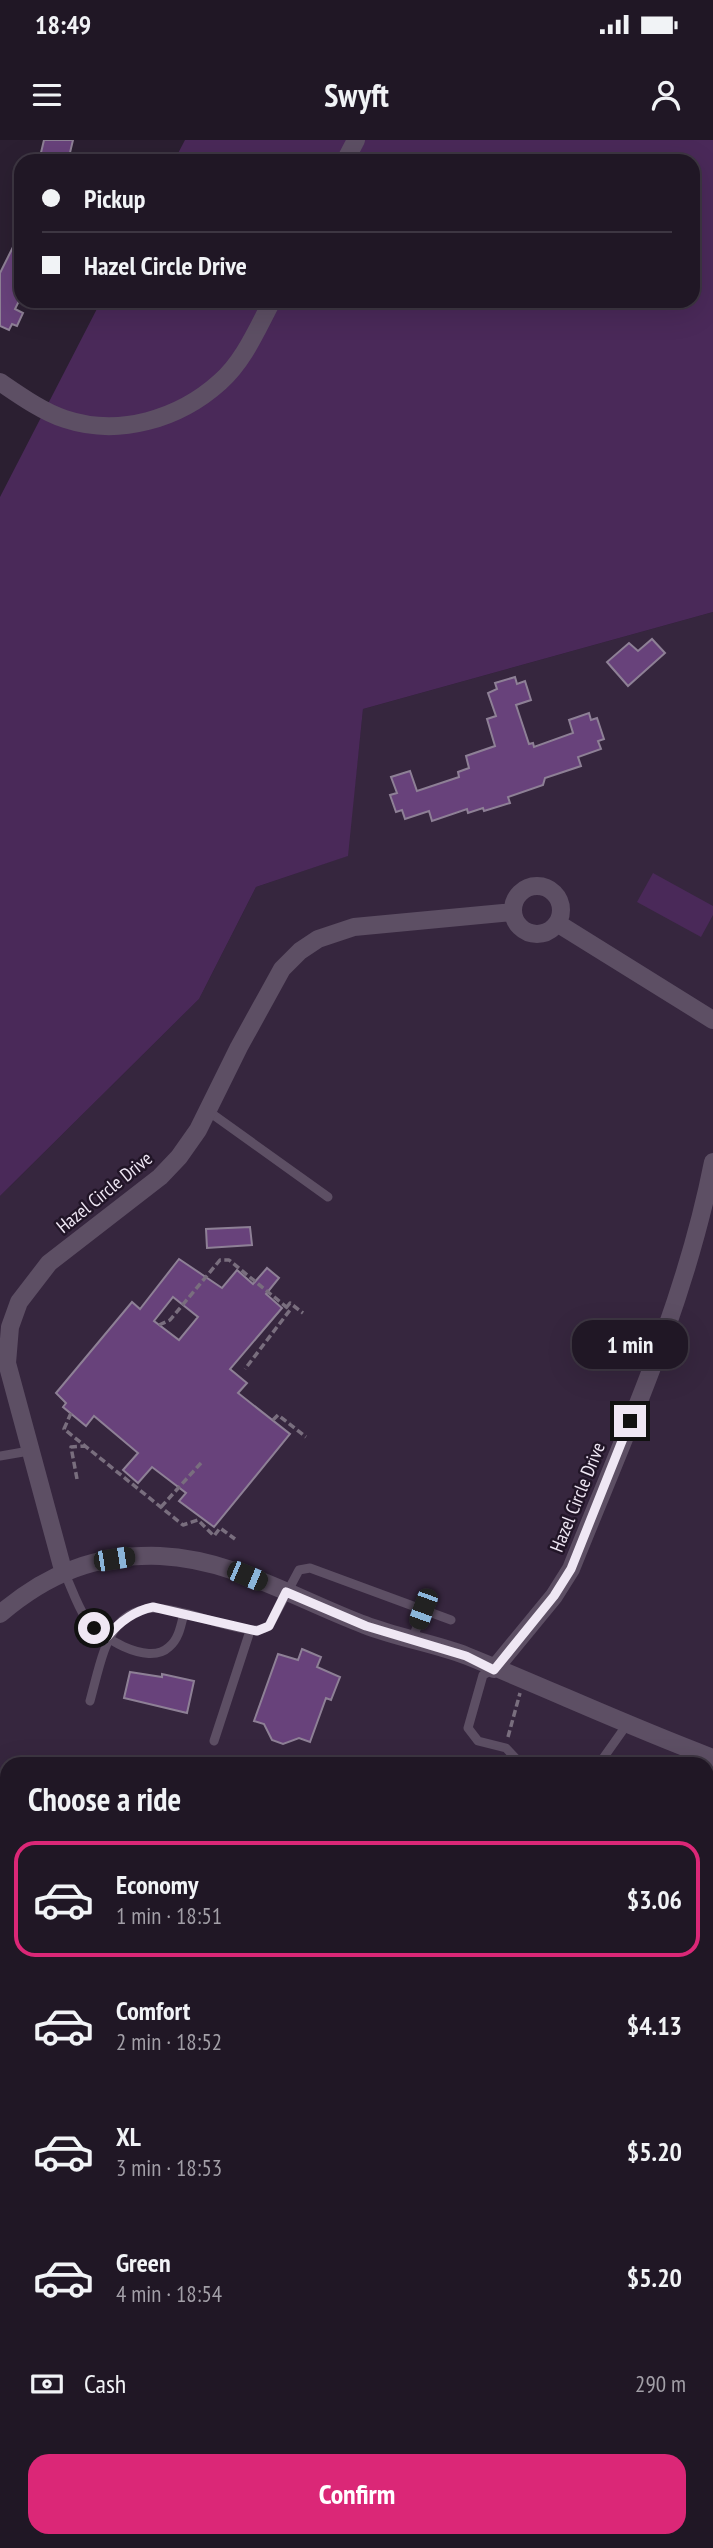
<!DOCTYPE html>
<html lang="en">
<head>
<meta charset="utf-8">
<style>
  :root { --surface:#201725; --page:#28202d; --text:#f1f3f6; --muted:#a29fa7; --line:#3d3642; --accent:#db2777 }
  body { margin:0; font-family:"PT Sans Narrow",sans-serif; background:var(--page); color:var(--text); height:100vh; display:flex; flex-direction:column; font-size:26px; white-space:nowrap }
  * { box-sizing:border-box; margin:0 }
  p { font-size:23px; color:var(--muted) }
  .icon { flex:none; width:38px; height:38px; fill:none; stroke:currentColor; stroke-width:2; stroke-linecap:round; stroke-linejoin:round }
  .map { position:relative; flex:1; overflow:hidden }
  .details { position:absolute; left:0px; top:1617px; width:714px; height:791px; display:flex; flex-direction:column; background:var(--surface); border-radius:21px 21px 0 0; box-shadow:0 7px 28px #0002,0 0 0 2px var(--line) }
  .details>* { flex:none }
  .banner { position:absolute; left:14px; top:14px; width:686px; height:154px; border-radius:21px; box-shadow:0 7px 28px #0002,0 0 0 2px var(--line); display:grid; align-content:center; height:154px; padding:0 28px; background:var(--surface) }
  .end { position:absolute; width:32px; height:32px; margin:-16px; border:9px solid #efe7f4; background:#111; box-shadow:0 0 0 4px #111 }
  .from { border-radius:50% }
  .bubble { position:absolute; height:49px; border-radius:21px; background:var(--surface); box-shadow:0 7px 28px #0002,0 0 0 2px var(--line); font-size:23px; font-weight:700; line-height:49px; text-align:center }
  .car { position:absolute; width:21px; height:42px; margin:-21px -10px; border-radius:9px; box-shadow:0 0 5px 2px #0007; background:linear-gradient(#222 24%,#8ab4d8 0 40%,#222 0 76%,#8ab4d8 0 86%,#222 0) }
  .banner b { display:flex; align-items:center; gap:24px; height:66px; font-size:26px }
  .banner b+b { border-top:2px solid var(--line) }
  .banner i { width:18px; height:18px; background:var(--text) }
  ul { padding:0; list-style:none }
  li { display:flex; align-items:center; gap:21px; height:116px; margin:0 14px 10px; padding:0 14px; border:4px solid transparent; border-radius:21px }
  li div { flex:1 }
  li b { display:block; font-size:26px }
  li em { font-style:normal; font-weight:700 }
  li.active { border-color:var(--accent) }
  li>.icon { width:63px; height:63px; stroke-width:1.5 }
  h2 { padding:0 28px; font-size:32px; line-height:84px }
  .pay { display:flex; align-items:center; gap:18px; height:77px; padding:0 28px; font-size:26px }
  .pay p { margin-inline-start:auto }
  .button { display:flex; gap:14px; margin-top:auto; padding:14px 28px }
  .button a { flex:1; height:80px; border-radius:21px; background:var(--accent); color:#fff; font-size:28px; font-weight:700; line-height:80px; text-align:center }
  .status { display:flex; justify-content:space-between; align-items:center; height:49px; padding:0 35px; background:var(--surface); direction:ltr }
  .status svg { height:19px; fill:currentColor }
  header { display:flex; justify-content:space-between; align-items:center; height:91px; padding:0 28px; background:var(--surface); font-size:32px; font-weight:700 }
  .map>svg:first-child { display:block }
</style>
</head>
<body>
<div class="status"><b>18:49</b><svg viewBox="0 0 49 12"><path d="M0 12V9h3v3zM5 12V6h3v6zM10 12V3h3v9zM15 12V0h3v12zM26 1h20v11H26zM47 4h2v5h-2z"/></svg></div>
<header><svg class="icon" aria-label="menu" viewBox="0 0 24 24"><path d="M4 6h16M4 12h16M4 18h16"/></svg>Swyft<svg class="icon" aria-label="person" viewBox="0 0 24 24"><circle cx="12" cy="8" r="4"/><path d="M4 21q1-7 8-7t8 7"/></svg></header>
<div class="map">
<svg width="713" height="2408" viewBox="0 0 713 2408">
  <rect width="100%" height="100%" fill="#2b1f31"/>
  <path fill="#36263e" d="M713,472V2392L707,2398V1624H7V2401H704L697,2408H0V1056L199,859L256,747L347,716L363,569Z"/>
  <path fill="#4a2959" d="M185,0H713V472L363,569L348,716L256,747L199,859L0,1056V357L101,161H693V21H174Z
    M653,733L713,766V775L701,797L637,762Z
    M0,1763L7,1768V2391L0,2385Z
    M18,2401H654L647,2408H26Z"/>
  <path fill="#68427b" stroke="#8e8096" stroke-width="2" fill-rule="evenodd" d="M44,0H73L68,21H39Z
    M21,91V157L15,169L23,173L17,186L12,184L9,190L0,186V133Z
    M652,499L665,513L628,546L607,522L629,503L638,511Z
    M515,537L517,544L525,541L531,560L516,565L529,604L533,603L534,607L573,593L569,580L589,573L591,580L597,578L604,599L598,601L601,609L578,617L581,626L545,638L543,645L508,657L510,663L484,671L483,668L468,673L467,669L432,681L429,671L405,679L402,670L396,672L390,655L397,653L391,637L410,631L417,651L459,637L458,632L469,628L466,616L495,606L487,579L496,576L488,553L497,549L495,543Z
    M250,1087L252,1105L207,1108L206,1089Z
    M179,1119L222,1148L237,1130L253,1144L267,1128L279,1138L266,1154L282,1168L230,1229L247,1243L238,1253L290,1294L214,1387L179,1361L186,1353L152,1327L138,1343L123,1330L138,1313L94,1276L86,1286L63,1267L66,1263L56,1253L132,1162L140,1169ZM173,1157L198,1177L179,1200L154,1181Z
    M302,1509L321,1517L317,1527L340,1537L331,1560L326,1558L310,1602L299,1598L283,1604L272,1600L264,1584L254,1581L278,1514L298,1520Z
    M130,1532L162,1537V1534L194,1541L187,1573L124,1558Z"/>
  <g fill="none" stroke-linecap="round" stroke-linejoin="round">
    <path stroke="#796e7e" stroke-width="3.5" stroke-dasharray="7 3.5" stroke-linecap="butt" d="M286,1168L290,1163L303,1173
      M159,1185L170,1180L220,1120H229L290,1170L245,1229
      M71,1273L64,1289L183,1385L198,1380L214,1396L220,1388L235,1399
      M273,1280L278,1275L306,1297
      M77,1339L71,1307L85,1306
      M161,1367L201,1323
      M508,1597L520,1553
      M67,2408L72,2401"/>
    <path stroke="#5d4f64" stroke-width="9" d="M208,971L328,1057
      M0,1316L29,1311
      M64,1432C71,1446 76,1463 85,1477C97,1496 148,1527 169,1507C179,1499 181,1485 184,1473C111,1452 105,1506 90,1561
      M184,1473C204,1477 253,1498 269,1486L299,1430L310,1428L451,1480
      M412,1501L423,1469
      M494,1529L483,1535L468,1588L478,1601L506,1608L521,1624
      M214,1601L250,1491
      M599,1624L628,1583
      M707,1748L713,1752"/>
    <path stroke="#5d4f64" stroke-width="18" d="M345,21L356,0
      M0,242C19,255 43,272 65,279C119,297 179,279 220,242C244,221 257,189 272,161
      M513 770a24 24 0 1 1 48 0a24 24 0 1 1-48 0Z
      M557,783L713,880
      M63,1430L7,1223L10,1187L19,1162L49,1123L160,1037L179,1017L198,990L239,907L282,829L300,811L318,799L354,787L513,772
      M0,1474C48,1433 96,1414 160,1416C233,1419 298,1460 365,1485C398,1498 434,1503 467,1516C549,1549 630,1587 713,1618
      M494,1529L554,1456L571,1429C625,1294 685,1165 713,1022"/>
  </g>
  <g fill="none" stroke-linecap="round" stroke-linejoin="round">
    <path stroke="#efe7f4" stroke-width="9" d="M94,1488L107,1497C119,1482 134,1471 153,1467L257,1491L269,1486L286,1452L366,1486L466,1516L494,1530L554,1456L571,1429L630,1281"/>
  </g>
  <g text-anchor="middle" stroke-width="5" stroke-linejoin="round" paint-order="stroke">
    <g font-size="19" fill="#efe7f4" stroke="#211527">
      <text transform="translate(104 1052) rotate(-39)" y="7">Hazel Circle Drive</text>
      <text transform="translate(577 1357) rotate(-68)" y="7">Hazel Circle Drive</text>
    </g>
  </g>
</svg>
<i class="end from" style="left:94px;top:1488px"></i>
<i class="end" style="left:630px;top:1281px"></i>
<div class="bubble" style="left:572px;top:1180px;width:116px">1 min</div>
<i class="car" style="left:114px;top:1419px;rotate:81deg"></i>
<i class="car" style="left:247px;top:1436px;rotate:113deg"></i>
<i class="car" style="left:423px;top:1469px;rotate:200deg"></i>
<div class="banner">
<b><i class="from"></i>Pickup</b>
<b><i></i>Hazel Circle Drive</b>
</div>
<section class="details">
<h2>Choose a ride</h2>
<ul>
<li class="active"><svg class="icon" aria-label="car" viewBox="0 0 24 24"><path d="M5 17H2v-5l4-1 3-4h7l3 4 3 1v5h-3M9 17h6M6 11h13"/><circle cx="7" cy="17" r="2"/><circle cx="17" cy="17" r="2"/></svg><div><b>Economy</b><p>1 min · 18:51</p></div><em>$3.06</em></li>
<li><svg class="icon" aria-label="car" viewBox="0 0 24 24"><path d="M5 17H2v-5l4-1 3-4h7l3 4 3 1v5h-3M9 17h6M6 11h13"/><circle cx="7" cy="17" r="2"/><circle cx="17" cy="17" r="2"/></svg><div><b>Comfort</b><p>2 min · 18:52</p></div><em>$4.13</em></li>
<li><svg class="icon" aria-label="car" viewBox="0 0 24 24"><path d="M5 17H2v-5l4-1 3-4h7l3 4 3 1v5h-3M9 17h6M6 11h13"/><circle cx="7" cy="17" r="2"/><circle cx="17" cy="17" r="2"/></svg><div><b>XL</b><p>3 min · 18:53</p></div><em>$5.20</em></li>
<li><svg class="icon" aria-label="car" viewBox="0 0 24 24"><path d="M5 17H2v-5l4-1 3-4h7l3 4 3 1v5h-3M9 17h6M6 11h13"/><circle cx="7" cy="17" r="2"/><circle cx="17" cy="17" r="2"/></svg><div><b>Green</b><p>4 min · 18:54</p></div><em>$5.20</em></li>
</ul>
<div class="pay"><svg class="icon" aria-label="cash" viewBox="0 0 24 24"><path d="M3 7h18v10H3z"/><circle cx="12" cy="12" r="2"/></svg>Cash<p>290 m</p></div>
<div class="button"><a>Confirm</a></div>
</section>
</div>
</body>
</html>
